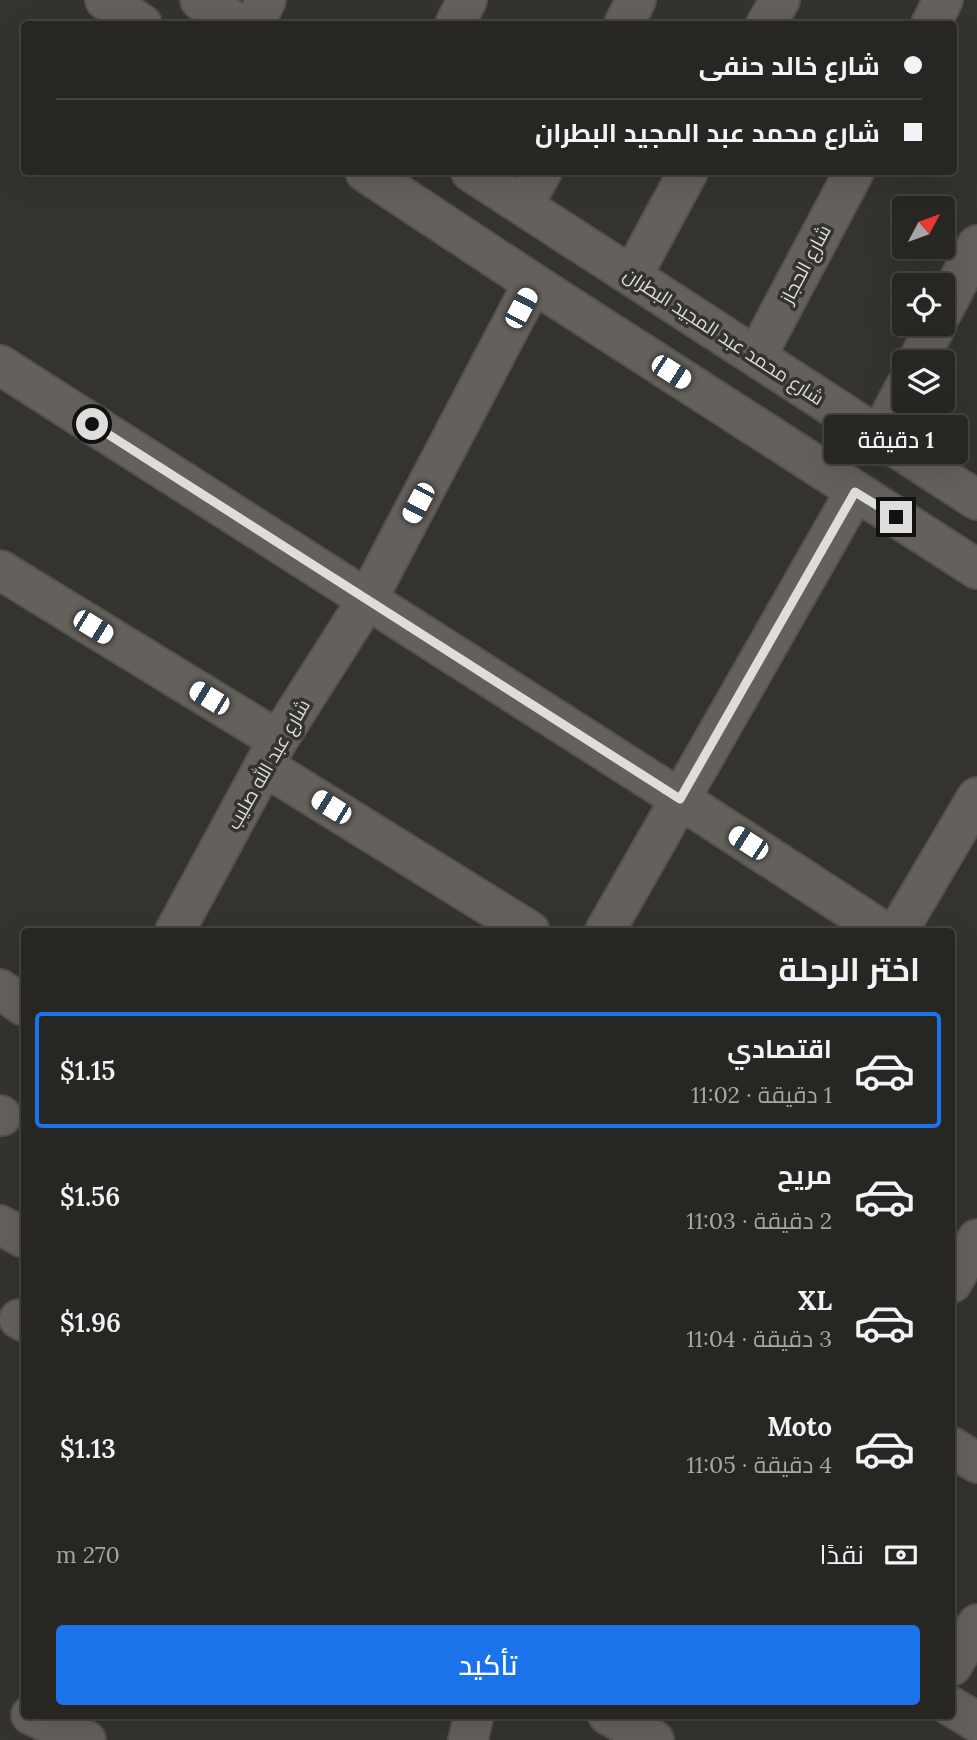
<!DOCTYPE html>
<html lang="ar">
<head>
<meta charset="utf-8">
<style>
  :root { --surface:#282623; --page:#302e2b; --text:#f1f3f6; --muted:#a5a5a6; --line:#444341; --accent:#1a73e8 }
  body { margin:0; font-family:Lora,Cairo,serif; background:var(--page); color:var(--text); direction:rtl; height:100vh; display:flex; flex-direction:column; font-size:26px; white-space:nowrap }
  * { box-sizing:border-box; margin:0 }
  p { font-size:23px; color:var(--muted) }
  .icon { flex:none; width:38px; height:38px; fill:none; stroke:currentColor; stroke-width:2; stroke-linecap:round; stroke-linejoin:round }
  .map { position:relative; flex:1; overflow:hidden; direction:ltr }
  .drawer { position:absolute; left:21px; top:928px; width:934px; height:791px; display:flex; flex-direction:column; background:var(--surface); border-radius:7px; box-shadow:0 7px 28px #0002,0 0 0 2px var(--line); direction:rtl }
  .drawer>* { flex:none }
  .hud { position:absolute; left:21px; top:21px; width:936px; height:154px; border-radius:7px; box-shadow:0 7px 28px #0002,0 0 0 2px var(--line); direction:rtl; display:grid; align-content:center; height:154px; padding:0 35px; background:var(--surface) }
  .needle { width:46px; rotate:49deg }
  .controls { position:absolute; left:892px; top:196px; display:grid; gap:14px }
  .controls a { display:grid; place-items:center; width:63px; height:63px; border-radius:7px; background:var(--surface); box-shadow:0 7px 28px #0002,0 0 0 2px var(--line); font-size:35px }
  .end { position:absolute; width:32px; height:32px; margin:-16px; border:9px solid #dfdddb; background:#111; box-shadow:0 0 0 4px #111 }
  .from { border-radius:50% }
  .bubble { position:absolute; height:49px; border-radius:7px; background:var(--surface); box-shadow:0 7px 28px #0002,0 0 0 2px var(--line); font-size:23px; font-weight:600; line-height:49px; text-align:center; direction:rtl }
  .car { position:absolute; width:21px; height:42px; margin:-21px -10px; border-radius:9px; box-shadow:0 0 5px 2px #0007; background:linear-gradient(#fff 24%,#345 0 40%,#fff 0 76%,#345 0 86%,#fff 0) }
  .hud b { display:flex; align-items:center; gap:24px; height:66px; font-size:26px }
  .hud b+b { border-top:2px solid var(--line) }
  .hud i { width:18px; height:18px; background:var(--text) }
  ul { padding:0; list-style:none }
  li { display:flex; align-items:center; gap:21px; height:116px; margin:0 14px 10px; padding:0 21px; border:4px solid transparent; border-radius:7px }
  li div { flex:1 }
  li b { display:block; font-size:26px }
  li em { font-style:normal; font-weight:600 }
  li.current { border-color:var(--accent) }
  li>.icon { width:63px; height:63px; stroke-width:1.5 }
  h2 { padding:0 35px; font-size:32px; line-height:84px }
  .pay { display:flex; align-items:center; gap:18px; height:77px; padding:0 35px; font-size:26px }
  .pay p { margin-inline-start:auto }
  .primary-button { display:flex; gap:14px; margin-top:auto; padding:14px 35px }
  .primary-button a { flex:1; height:80px; border-radius:7px; background:var(--accent); color:#fff; font-size:28px; font-weight:600; line-height:80px; text-align:center }
  .map>svg:first-child { display:block }
</style>
</head>
<body>
<div class="map">
<svg width="977" height="1740" viewBox="0 0 977 1740">
  <rect width="100%" height="100%" fill="#35332f"/>
  <g fill="none" stroke-linecap="round" stroke-linejoin="round">
    <defs>
      <path id="minor" d="M105,0L142,24
        M200,0L239,24
        M255,24L266,0
        M455,24L467,0
        M624,24L636,0
        M766,24L780,0
        M931,24L943,0
        M365,172L533,283L977,569
        M471,172L977,500
        M523,205L542,172
        M632,276L688,172
        M943,311L977,245
        M756,357L854,172
        M917,362L937,324
        M0,365L680,799L883,931
        M879,437L905,387
        M0,570L278,740
        M264,766L530,931
        M175,931L278,740L367,600L533,283
        M605,931L855,492
        M898,931L977,797
        M0,989L24,1006
        M0,1115L2,1116
        M0,1225L24,1238
        M952,1283L977,1239
        M19,1319L24,1322
        M952,1447L977,1463
        M952,1666L977,1624
        M952,1707L977,1722
        M31,1715L86,1740
        M608,1715L654,1740
        M468,1740L474,1715"/>
    </defs>
    <use href="#minor" stroke="#53514e" stroke-width="42"/>
    <use href="#minor" stroke="#64615d" stroke-width="38"/>
  </g>
  <g fill="none" stroke-linecap="round" stroke-linejoin="round">
    <path stroke="#dfdddb" stroke-width="9" d="M92,424L680,799L855,492L896,517"/>
  </g>
  <g text-anchor="middle" stroke-width="7" stroke-linejoin="round" paint-order="stroke">
    <g font-size="19" fill="#dfdddb" stroke="#35332f">
      <text transform="translate(805 264) rotate(-62)" y="7">شارع الحجاز</text>
      <text transform="translate(724 336) rotate(33)" y="7">شارع محمد عبد المجيد البطران</text>
      <text transform="translate(268 764) rotate(-60)" y="7">شارع عبد الله صليب</text>
    </g>
  </g>
</svg>
<div class="controls">
<a><svg class="needle" viewBox="-14 -14 28 28"><path d="M0-13l5 13h-10z" fill="#e53935"/><path d="M0 13l5-13h-10z" fill="#a5a5a6"/></svg></a>
<a><svg class="icon" aria-label="locate" viewBox="0 0 24 24"><circle cx="12" cy="12" r="6"/><path d="M12 2v4M12 18v4M2 12h4M18 12h4"/></svg></a>
<a><svg class="icon" aria-label="layers" viewBox="0 0 24 24"><path d="M12 4l9 5-9 5-9-5zM3 14l9 5 9-5"/></svg></a>
</div>
<i class="end from" style="left:92px;top:424px"></i>
<i class="end" style="left:896px;top:517px"></i>
<div class="bubble" style="left:824px;top:415px;width:144px">1 دقيقة</div>
<i class="car" style="left:521px;top:308px;rotate:28deg"></i>
<i class="car" style="left:671px;top:372px;rotate:123deg"></i>
<i class="car" style="left:418px;top:503px;rotate:208deg"></i>
<i class="car" style="left:93px;top:627px;rotate:122deg"></i>
<i class="car" style="left:209px;top:698px;rotate:301deg"></i>
<i class="car" style="left:331px;top:807px;rotate:302deg"></i>
<i class="car" style="left:748px;top:843px;rotate:303deg"></i>
<div class="hud">
<b><i class="from"></i>شارع خالد حنفى</b>
<b><i></i>شارع محمد عبد المجيد البطران</b>
</div>
<section class="drawer">
<h2>اختر الرحلة</h2>
<ul>
<li class="current"><svg class="icon" aria-label="car" viewBox="0 0 24 24"><path d="M5 17H2v-5l4-1 3-4h7l3 4 3 1v5h-3M9 17h6M6 11h13"/><circle cx="7" cy="17" r="2"/><circle cx="17" cy="17" r="2"/></svg><div><b>اقتصادي</b><p>1 دقيقة · 11:02</p></div><em>$1.15</em></li>
<li><svg class="icon" aria-label="car" viewBox="0 0 24 24"><path d="M5 17H2v-5l4-1 3-4h7l3 4 3 1v5h-3M9 17h6M6 11h13"/><circle cx="7" cy="17" r="2"/><circle cx="17" cy="17" r="2"/></svg><div><b>مريح</b><p>2 دقيقة · 11:03</p></div><em>$1.56</em></li>
<li><svg class="icon" aria-label="car" viewBox="0 0 24 24"><path d="M5 17H2v-5l4-1 3-4h7l3 4 3 1v5h-3M9 17h6M6 11h13"/><circle cx="7" cy="17" r="2"/><circle cx="17" cy="17" r="2"/></svg><div><b>XL</b><p>3 دقيقة · 11:04</p></div><em>$1.96</em></li>
<li><svg class="icon" aria-label="car" viewBox="0 0 24 24"><path d="M5 17H2v-5l4-1 3-4h7l3 4 3 1v5h-3M9 17h6M6 11h13"/><circle cx="7" cy="17" r="2"/><circle cx="17" cy="17" r="2"/></svg><div><b>Moto</b><p>4 دقيقة · 11:05</p></div><em>$1.13</em></li>
</ul>
<div class="pay"><svg class="icon" aria-label="cash" viewBox="0 0 24 24"><path d="M3 7h18v10H3z"/><circle cx="12" cy="12" r="2"/></svg>نقدًا<p>270 m</p></div>
<div class="primary-button"><a>تأكيد</a></div>
</section>
</div>
</body>
</html>
